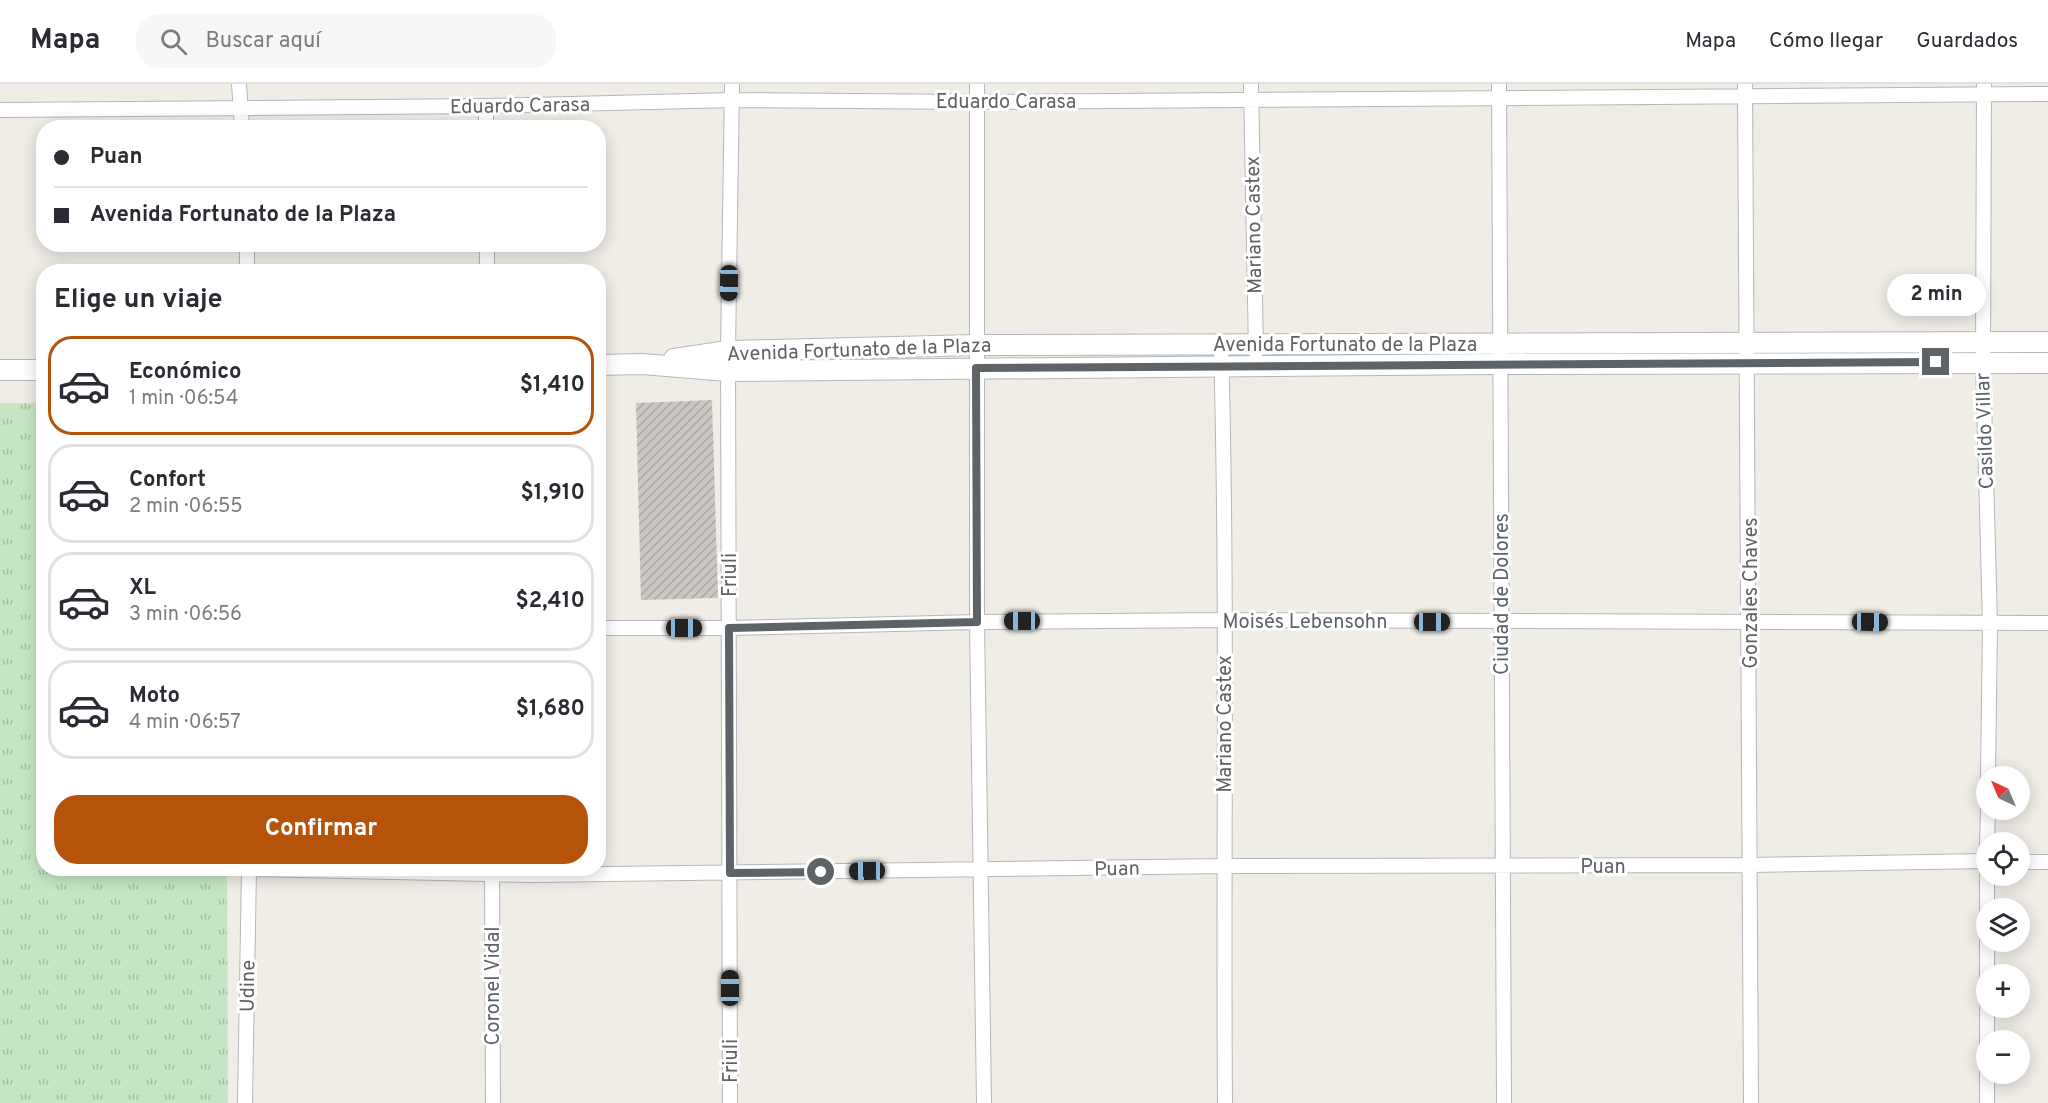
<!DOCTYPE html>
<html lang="es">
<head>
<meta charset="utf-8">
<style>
  :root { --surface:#fff; --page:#f7f7f7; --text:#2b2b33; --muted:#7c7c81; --line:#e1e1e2; --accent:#b45309 }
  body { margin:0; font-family:Overpass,sans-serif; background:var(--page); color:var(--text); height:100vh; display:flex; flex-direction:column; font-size:22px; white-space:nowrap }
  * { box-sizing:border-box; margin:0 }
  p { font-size:20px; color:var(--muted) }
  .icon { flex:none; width:33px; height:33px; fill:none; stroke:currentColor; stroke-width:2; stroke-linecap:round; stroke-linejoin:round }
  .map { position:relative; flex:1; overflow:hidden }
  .panel { position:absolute; left:36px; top:180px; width:570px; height:612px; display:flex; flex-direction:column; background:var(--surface); border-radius:24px; box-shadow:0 3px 15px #0003 }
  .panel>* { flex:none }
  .guide { position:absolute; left:36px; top:36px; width:570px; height:132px; border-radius:24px; box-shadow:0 3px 15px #0003; display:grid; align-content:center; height:132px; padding:0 18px; background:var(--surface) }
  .needle { width:39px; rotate:316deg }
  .tools { position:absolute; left:1976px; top:682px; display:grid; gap:12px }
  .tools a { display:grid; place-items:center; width:54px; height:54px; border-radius:50%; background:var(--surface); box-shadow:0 3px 15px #0003; font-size:30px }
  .end { position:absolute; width:27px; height:27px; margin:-14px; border:8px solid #5e6367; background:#fff; box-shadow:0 0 0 3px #fff }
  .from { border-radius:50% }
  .bubble { position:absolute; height:42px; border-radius:21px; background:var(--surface); box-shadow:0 3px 15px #0003; font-size:20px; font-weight:700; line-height:42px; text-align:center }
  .car { position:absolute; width:18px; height:36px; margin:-18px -9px; border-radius:8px; box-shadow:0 0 4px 2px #0007; background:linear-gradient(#222 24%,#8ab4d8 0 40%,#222 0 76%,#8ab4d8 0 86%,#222 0) }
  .guide b { display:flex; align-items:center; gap:21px; height:57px; font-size:22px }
  .guide b+b { border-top:2px solid var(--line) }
  .guide i { width:15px; height:15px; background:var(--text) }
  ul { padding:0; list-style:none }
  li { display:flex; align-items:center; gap:18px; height:99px; margin:0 12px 9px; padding:0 6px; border:3px solid var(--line); border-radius:24px }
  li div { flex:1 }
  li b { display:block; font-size:22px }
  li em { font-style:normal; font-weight:700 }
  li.active { border-color:var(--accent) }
  li>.icon { width:54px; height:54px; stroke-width:1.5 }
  h2 { padding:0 18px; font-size:27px; line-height:72px }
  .primary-button { display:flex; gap:12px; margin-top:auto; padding:12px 18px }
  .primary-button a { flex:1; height:69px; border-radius:24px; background:var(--accent); color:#fff; font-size:24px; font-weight:700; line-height:69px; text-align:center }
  header { display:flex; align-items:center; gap:36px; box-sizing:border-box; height:84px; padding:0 30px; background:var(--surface); border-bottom:2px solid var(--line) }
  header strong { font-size:28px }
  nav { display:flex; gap:33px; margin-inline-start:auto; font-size:21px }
  .search { width:420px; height:54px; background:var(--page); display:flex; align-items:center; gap:15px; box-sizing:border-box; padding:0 21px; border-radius:24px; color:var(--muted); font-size:22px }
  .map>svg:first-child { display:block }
</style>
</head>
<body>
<header>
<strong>Mapa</strong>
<div class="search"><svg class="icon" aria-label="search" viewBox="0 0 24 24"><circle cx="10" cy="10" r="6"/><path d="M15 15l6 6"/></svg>Buscar aquí</div>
<nav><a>Mapa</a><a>Cómo llegar</a><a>Guardados</a></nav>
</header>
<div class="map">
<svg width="2048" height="1019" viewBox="0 0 2048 1019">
  <defs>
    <pattern id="grass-tufts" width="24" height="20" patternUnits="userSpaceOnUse" patternTransform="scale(1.5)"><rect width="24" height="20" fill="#c6e7c3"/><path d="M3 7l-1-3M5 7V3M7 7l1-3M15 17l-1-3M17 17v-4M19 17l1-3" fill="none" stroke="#a4bfa2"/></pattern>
    <pattern id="building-hatch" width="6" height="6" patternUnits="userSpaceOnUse" patternTransform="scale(1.5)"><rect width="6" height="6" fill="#cbc8c3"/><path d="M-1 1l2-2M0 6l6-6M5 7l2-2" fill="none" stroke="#a8a6a2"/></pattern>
  </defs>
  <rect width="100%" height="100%" fill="#f0ede7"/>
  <path fill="url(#grass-tufts)" d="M0,319H43L44,784L227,785L228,1019H0Z"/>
  <path fill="url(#building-hatch)" d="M712,316L718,514L641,516L636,319Z"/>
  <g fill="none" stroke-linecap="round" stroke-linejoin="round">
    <defs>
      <path id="minor" d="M239,0L242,44
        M977,0V538L984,1019
        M1251,0L1256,268
        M1499,0L1504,1019
        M1745,0L1751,1019
        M1984,0L1983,278L1990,540L1988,693
        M486,22V44
        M0,26L486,22L733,16L977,18L2048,10
        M247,160V188
        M487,160V188
        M1221,261C1228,514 1223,766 1225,1019
        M598,544H729L977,538L1225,536L2048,539
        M1987,759L1988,726
        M2019,778H2048
        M492,784L493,1019
        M249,785L533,791L1223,782L1751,781L1986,777
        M1987,825V792
        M1987,891V858
        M1987,957V924
        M245,1019L249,784
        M730,1019L728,267L732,0
        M1987,1019V990"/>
      <path id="secondary" d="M674,275L728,267L976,261L2048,258
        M598,281L642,280L728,287L1500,280L2048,279
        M0,286H44"/>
    </defs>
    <use href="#minor" stroke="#b4b7bb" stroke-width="16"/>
    <use href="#secondary" stroke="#b3b7bb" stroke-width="22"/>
    <use href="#minor" stroke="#fff" stroke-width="14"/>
    <use href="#secondary" stroke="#fff" stroke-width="20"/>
  </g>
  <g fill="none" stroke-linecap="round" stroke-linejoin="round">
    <path stroke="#5e6367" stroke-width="8" d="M821,788L730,789L729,544L977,538L976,284L1936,278"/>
  </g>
  <g text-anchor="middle" stroke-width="6" stroke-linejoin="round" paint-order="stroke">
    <g font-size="20" fill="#5e6367" stroke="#fff">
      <text x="1006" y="24">Eduardo Carasa</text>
      <text transform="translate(520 21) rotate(-1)" y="7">Eduardo Carasa</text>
      <text transform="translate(1253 141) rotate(-91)" y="7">Mariano Castex</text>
      <text x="1345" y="267">Avenida Fortunato de la Plaza</text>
      <text transform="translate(859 265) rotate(-2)" y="7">Avenida Fortunato de la Plaza</text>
      <text transform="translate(1984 347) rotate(-92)" y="7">Casildo Villar</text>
      <text transform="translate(729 491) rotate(-90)" y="7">Friuli</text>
      <text transform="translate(1750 509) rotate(-90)" y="7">Gonzales Chaves</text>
      <text transform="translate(1501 510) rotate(-90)" y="7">Ciudad de Dolores</text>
      <text x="1305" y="544">Moisés Lebensohn</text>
      <text transform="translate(1224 640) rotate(-90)" y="7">Mariano Castex</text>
      <text x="1603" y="789">Puan</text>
      <text transform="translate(1117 784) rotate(-1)" y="7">Puan</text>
      <text transform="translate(247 902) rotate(-89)" y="7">Udine</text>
      <text transform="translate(492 902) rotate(-90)" y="7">Coronel Vidal</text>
      <text transform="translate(730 977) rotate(-90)" y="7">Friuli</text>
    </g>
  </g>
</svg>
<div class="tools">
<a><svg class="needle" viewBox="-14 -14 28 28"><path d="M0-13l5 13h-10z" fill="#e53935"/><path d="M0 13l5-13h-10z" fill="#7c7c81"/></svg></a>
<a><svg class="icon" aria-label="locate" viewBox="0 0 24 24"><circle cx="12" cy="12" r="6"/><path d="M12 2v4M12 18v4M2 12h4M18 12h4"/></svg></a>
<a><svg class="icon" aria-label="layers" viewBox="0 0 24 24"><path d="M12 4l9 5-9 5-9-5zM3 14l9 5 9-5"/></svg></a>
<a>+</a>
<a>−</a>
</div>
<i class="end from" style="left:821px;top:788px"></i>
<i class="end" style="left:1936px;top:278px"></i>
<div class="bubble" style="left:1887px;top:190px;width:99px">2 min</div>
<i class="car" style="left:729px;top:199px;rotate:181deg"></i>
<i class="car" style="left:1022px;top:537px;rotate:270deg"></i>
<i class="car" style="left:1432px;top:538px;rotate:90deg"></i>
<i class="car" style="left:1870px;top:538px;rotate:91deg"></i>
<i class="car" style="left:684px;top:544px;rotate:90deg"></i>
<i class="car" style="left:867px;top:787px;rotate:269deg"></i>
<i class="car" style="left:730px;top:904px;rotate:0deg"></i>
<div class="guide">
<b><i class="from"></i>Puan</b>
<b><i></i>Avenida Fortunato de la Plaza</b>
</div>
<section class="panel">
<h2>Elige un viaje</h2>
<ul>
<li class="active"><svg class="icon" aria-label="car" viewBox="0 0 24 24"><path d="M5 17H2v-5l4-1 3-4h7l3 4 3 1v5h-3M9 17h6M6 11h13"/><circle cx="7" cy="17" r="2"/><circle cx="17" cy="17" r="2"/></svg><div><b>Económico</b><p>1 min · 06:54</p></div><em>$1,410</em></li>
<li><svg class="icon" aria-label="car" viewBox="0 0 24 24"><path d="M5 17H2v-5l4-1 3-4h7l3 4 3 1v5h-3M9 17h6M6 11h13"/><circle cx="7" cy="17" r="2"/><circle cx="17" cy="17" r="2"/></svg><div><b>Confort</b><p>2 min · 06:55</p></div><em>$1,910</em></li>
<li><svg class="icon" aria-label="car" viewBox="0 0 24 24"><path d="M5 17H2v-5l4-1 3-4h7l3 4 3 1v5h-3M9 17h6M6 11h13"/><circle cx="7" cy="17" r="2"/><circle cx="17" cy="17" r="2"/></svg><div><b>XL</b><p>3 min · 06:56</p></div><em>$2,410</em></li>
<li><svg class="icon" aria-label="car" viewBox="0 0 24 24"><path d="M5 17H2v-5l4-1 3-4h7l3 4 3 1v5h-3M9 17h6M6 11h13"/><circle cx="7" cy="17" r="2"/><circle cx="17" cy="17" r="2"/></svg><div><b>Moto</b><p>4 min · 06:57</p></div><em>$1,680</em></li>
</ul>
<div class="primary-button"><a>Confirmar</a></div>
</section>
</div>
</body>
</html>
